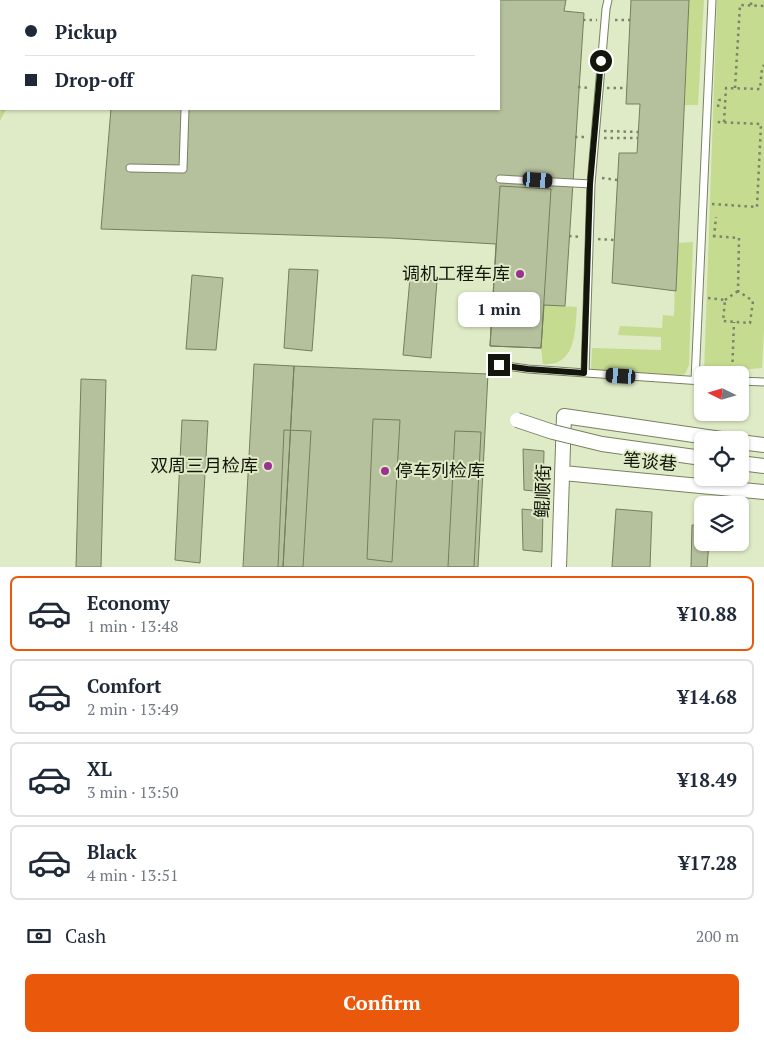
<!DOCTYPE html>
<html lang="en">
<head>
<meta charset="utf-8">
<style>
  :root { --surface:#fff; --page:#f6f6f7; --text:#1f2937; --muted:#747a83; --line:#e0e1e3; --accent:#ea580c }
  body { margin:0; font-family:"PT Serif","Noto Sans SC",serif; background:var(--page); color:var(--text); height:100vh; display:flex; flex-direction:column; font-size:19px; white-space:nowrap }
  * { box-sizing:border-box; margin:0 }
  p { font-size:16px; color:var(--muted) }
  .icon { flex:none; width:28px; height:28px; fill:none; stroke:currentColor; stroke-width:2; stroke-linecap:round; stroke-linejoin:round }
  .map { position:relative; height:567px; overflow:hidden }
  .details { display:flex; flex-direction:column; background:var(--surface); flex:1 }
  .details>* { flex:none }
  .guide { position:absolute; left:0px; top:0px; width:500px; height:110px; box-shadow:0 1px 4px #0004; display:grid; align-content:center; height:110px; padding:0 25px; background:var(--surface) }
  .needle { width:32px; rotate:275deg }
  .fabs { position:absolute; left:694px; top:366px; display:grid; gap:10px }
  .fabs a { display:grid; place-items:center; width:55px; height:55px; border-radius:8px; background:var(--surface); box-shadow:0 1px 4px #0004; font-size:25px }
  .end { position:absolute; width:22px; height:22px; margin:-11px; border:6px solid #13160a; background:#fff; box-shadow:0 0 0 2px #fff }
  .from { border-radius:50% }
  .bubble { position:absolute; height:35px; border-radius:8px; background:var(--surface); box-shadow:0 1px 4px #0004; font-size:16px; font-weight:700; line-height:35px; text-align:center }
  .car { position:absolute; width:15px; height:30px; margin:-15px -8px; border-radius:6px; box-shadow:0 0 4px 1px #0007; background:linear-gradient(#222 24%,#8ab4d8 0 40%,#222 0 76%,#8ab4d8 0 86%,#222 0) }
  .guide b { display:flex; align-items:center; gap:18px; height:48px; font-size:19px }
  .guide b+b { border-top:1px solid var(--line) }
  .guide i { width:12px; height:12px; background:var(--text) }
  ul { padding:9px 0 0; list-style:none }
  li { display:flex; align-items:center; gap:15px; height:75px; margin:0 10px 8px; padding:0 15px; border:2px solid var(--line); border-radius:8px }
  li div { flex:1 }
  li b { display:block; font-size:19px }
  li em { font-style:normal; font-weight:700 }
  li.selected { border-color:var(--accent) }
  li>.icon { width:45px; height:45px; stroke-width:1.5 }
  .pay { display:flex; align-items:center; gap:12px; height:55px; padding:0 25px; font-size:19px }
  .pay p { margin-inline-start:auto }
  .cta { display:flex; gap:10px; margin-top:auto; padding:10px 25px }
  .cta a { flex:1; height:58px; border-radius:8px; background:var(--accent); color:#fff; font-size:20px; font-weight:700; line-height:58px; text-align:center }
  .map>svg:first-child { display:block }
</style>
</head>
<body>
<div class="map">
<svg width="764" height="567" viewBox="0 0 764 567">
  <rect width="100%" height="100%" fill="#dfebc6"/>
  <path fill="#c5db90" d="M0,0H101L1,1V109H6L0,121Z
    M195,0H438L195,1Z
    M689,0H704L698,105H685Z
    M717,0H764V330L762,368L704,373Z
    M693,242L689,365L685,374L679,376L591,370L592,348L661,350V337L618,335L620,326L662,328L663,315L674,316L676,243Z
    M544,305L577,307C575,331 576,367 543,364L541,348Z"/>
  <path fill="#b5c09d" stroke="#747e5d" d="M438,0H566L564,11L584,13L565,306L544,305L541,348L490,346L496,244L390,238L101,229L111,109H499V1H436Z
    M631,0H689L676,291L612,283L619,153H637L640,104H626Z
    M500,186L551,189L541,348L490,346Z
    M289,269L318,270L312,351L284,348Z
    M192,275L223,278L216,350L186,349Z
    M410,278L437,281L431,358L403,355Z
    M254,364L294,366L283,567H243Z
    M294,366L488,374L478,567H283Z
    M81,379L106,380L101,567H76Z
    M373,419L400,420L392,562L367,559Z
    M182,420L208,421L200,563L175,560Z
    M284,430L311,431L303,567H278Z
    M455,431L481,432L474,567H448Z
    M523,449L544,451L543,492L524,490Z
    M522,509L543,511L542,552L523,550Z
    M616,509L652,512L650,567H612Z
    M692,525L702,526V542H709L707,567H691Z"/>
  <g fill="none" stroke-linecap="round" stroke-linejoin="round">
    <defs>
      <path id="service" d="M130,168L183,169L185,109
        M500,179L591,184L585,373
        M591,184L606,9L608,0
        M499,365L528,369L702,381
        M695,381L712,0
        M740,381L764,382"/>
      <path id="minor" d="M740,442L764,445
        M740,463L764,466
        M563,473L764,492
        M559,567L564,416L728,440"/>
    </defs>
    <use href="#service" stroke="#778261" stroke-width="9"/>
    <use href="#minor" stroke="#778261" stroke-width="16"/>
    <path stroke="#7c836a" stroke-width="2.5" stroke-dasharray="2.5 4" stroke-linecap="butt" d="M47,1L48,0
      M409,1L411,0
      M751,5V0
      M583,20H597
      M615,20H630
      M0,48L1,47
      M578,87L589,88
      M607,88H627
      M735,88L740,5L764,6
      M718,107L719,100H725
      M724,122L726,88L760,89L762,68L764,65
      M604,131L639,132
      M575,137H586
      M604,138H638
      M602,178L617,180
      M712,204L757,207L761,124L716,122
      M569,236L580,237
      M714,237L716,217
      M598,239L614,240
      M708,298L725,300L723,321L750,323L753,301L738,291L739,238L711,236
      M725,300L738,291
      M732,375L734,322"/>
    <use href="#service" stroke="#fff" stroke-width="7"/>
    <use href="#minor" stroke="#fff" stroke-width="14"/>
    <defs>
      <path id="minor-bridge" d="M517,420L553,432L602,444L702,458"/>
    </defs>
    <use href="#minor-bridge" stroke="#778261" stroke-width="16" stroke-linecap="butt"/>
    <use href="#minor-bridge" stroke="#fff" stroke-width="14"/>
  </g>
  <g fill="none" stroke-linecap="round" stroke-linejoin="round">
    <path stroke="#13160a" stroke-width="6" d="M499,365L528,369L584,373L590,184L601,61"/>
  </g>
  <g fill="#9d3192" stroke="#dfebc6" stroke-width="2">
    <circle cx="520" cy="274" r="5"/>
    <circle cx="268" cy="466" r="5"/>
    <circle cx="385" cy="471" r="5"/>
  </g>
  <g text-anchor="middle" stroke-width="4" stroke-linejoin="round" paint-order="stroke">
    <g font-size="18" fill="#13160a" stroke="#dfebc6" text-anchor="end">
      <text x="510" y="280">调机工程车库</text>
      <text x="258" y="472">双周三月检库</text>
      <text x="395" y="477" text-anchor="start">停车列检库</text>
    </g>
    <g font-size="18" fill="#13160a" stroke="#dfebc6">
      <text transform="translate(650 462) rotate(5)" y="6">笔谈巷</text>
      <text transform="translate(543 491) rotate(-88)" y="6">鲲顺街</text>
    </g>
  </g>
</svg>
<div class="fabs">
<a><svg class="needle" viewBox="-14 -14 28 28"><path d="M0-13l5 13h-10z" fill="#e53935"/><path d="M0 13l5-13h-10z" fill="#747a83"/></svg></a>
<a><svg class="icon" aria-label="locate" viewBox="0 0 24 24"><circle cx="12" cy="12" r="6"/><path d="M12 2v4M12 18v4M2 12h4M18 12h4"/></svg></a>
<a><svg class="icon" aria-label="layers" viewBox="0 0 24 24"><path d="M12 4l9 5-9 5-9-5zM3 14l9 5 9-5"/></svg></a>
</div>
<i class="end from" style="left:601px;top:61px"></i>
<i class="end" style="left:499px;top:365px"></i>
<div class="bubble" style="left:458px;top:292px;width:82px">1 min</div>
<i class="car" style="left:538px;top:180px;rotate:94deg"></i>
<i class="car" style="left:621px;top:376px;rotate:274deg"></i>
<div class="guide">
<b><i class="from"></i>Pickup</b>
<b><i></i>Drop-off</b>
</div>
</div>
<section class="details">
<ul>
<li class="selected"><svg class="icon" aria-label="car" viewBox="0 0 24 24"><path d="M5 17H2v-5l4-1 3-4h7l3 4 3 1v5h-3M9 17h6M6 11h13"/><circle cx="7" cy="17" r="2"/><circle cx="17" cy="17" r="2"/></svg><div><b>Economy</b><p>1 min · 13:48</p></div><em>¥10.88</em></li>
<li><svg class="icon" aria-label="car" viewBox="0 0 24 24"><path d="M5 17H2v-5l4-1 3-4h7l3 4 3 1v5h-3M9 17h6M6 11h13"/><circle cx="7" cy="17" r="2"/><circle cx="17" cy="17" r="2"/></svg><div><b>Comfort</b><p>2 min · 13:49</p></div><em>¥14.68</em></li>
<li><svg class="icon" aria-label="car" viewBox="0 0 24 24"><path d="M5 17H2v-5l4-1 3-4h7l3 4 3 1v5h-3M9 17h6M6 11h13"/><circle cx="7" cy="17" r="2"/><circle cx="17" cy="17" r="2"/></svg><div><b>XL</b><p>3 min · 13:50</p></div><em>¥18.49</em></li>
<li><svg class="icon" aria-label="car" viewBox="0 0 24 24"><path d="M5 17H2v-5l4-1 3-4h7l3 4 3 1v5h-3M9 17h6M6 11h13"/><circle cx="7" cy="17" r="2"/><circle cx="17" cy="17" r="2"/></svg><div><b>Black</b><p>4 min · 13:51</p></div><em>¥17.28</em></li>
</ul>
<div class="pay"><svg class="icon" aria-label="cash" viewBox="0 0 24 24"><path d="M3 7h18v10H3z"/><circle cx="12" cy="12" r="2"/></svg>Cash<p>200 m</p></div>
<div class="cta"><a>Confirm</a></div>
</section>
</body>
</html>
